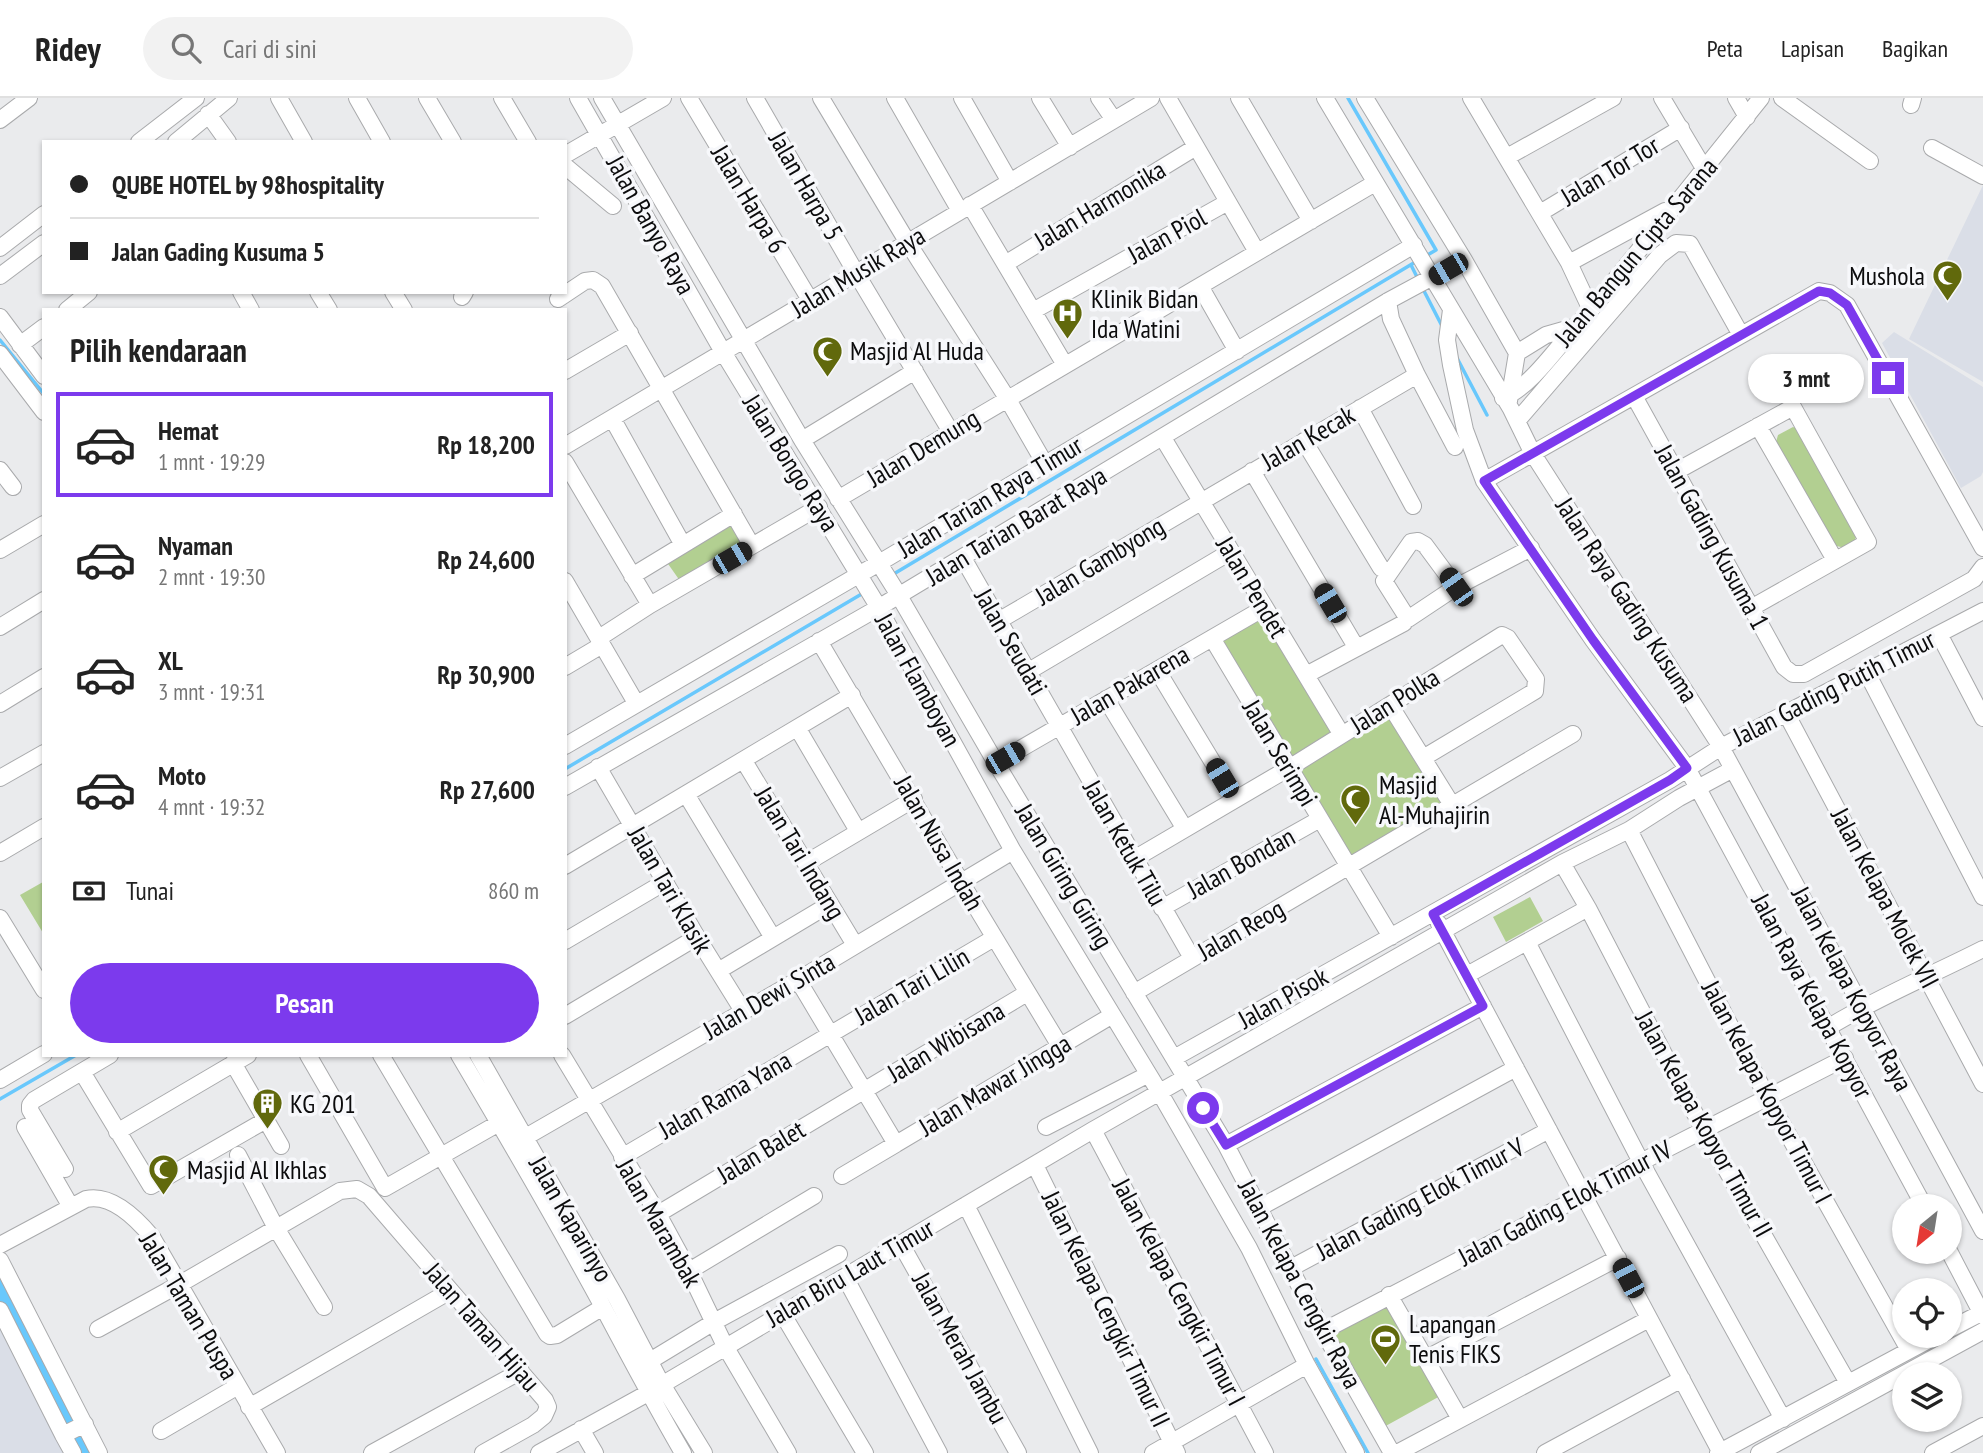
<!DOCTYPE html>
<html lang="id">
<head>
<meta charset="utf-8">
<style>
  :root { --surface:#fff; --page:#f2f2f2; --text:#222; --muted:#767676; --line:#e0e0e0; --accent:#7c3aed }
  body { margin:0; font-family:"PT Sans Narrow",sans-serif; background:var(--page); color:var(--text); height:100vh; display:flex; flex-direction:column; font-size:26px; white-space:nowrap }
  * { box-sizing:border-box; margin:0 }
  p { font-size:23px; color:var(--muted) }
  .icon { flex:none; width:38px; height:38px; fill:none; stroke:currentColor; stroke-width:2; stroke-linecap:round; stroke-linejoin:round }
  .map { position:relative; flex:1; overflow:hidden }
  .drawer { position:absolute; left:42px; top:210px; width:525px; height:749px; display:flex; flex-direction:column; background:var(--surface); border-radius:0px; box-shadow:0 2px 5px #0004 }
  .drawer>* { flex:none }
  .banner { position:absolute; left:42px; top:42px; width:525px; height:154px; border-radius:0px; box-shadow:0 2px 5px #0004; display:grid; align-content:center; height:154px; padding:0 28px; background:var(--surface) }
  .needle { width:46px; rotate:210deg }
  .controls { position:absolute; left:1892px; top:1096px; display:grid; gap:14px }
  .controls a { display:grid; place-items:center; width:70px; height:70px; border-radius:50%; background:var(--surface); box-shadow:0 2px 5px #0004; font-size:35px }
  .end { position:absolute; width:32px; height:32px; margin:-16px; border:9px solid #7c3aed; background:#fff; box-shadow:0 0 0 4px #fff }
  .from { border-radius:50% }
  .bubble { position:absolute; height:49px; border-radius:24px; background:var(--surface); box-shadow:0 2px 5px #0004; font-size:23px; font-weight:800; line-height:49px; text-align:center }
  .car { position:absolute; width:21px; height:42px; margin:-21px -10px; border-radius:9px; box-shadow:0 0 5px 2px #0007; background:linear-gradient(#222 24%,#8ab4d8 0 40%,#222 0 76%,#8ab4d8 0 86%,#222 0) }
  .banner b { display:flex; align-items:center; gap:24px; height:66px; font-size:26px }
  .banner b+b { border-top:2px solid var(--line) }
  .banner i { width:18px; height:18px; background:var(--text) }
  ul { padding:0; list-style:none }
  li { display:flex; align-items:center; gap:21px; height:105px; margin:0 14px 10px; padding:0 14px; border:4px solid transparent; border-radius:0px }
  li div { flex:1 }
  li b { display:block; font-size:26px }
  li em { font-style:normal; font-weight:800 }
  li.selected { border-color:var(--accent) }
  li>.icon { width:63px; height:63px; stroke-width:1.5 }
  h2 { padding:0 28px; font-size:32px; line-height:84px }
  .pay { display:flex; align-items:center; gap:18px; height:77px; padding:0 28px; font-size:26px }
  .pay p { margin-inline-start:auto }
  .button { display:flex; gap:14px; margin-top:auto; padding:14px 28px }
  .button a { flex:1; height:80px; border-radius:42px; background:var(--accent); color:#fff; font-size:28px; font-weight:800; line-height:80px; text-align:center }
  header { display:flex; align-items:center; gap:42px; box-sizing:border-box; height:98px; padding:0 35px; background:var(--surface); border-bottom:2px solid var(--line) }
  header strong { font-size:33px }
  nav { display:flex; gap:38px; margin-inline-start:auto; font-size:24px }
  .search { width:490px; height:63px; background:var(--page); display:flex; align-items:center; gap:18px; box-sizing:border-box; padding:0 24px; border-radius:38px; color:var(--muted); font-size:26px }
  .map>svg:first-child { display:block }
</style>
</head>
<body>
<header>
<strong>Ridey</strong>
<div class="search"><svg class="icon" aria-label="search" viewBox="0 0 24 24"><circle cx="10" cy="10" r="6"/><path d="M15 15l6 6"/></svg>Cari di sini</div>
<nav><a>Peta</a><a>Lapisan</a><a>Bagikan</a></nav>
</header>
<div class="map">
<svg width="1983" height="1355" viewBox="0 0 1983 1355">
  <rect width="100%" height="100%" fill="#eaebed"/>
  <path fill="#dadee7" d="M1983,87V284L1909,241Z
    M1894,234L1983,289V374L1981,378L1961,390L1882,245Z
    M0,1200L89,1355H0Z"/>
  <path fill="#b2cf91" d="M1793,329L1800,332L1857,435C1855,448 1846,452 1834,447L1776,344L1778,337Z
    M734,419L749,447L685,490L666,463Z
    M1263,516L1339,643L1390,614L1445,707L1351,763L1220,541Z
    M43,784L44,834L43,835L20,797Z
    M1530,799L1543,823L1506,844L1493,819Z
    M1391,1205L1442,1297L1382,1330L1331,1239Z"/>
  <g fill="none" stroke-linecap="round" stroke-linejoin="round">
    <path stroke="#69c8fc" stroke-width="3.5" d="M1348,0L1436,152L1424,159
      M1411,167L1418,181
      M1423,191L1442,228
      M0,242L44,296
      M1457,260L1487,317
      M892,477L1417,163
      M565,671L865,494
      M0,1001L76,957
      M1316,1261L1368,1355"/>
    <path stroke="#69c8fc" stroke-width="21" d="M0,1183L83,1355"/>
    <defs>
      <path id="minor" d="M279,0L304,44
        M357,0L382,44
        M427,0L453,44
        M502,0L528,44
        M578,0L723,254L876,505L1013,753L1160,995L1249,1150L1307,1267L1356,1355
        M602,0L802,342L895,491L996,665L1226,1047L1323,1233L1392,1355
        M689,0L810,202
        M755,0L856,175L951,334
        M821,0L908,145L1007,300L1045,366
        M895,0L960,113
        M962,0L1010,84
        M1040,0L1070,49
        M1099,0L1114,22
        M1168,0L1257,154
        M1239,0L1311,123
        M1325,0L1511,311L1533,356L1721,649L1983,1133
        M1365,0L1464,162L1517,255L1509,303
        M1471,0L1569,165L1591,212
        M1662,0L1702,67L1706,70
        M1736,0L1747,19
        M1782,0L1870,63
        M1911,7L1913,0
        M208,16L228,44
        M0,22L29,0
        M139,44L196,0
        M176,44L229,0
        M1932,50L1983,78
        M565,57L663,0
        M1507,59L1613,0
        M565,68L613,108
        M970,107L1065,267
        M1540,115L1681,30
        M0,150L44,116
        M1569,165L1665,113
        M1005,166L1196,49
        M0,178L44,145
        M1200,188L1237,253
        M241,194L251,212
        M318,194L329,212
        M393,194L404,212
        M462,199L465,194
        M558,201L585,183L593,182L602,188L752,448
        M1388,203L1391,221L1417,277L1455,349
        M67,212L89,194
        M1451,212L1447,242L1451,267L1465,332L1484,383L1593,542L1687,670L1924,1108
        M1033,213L1228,104
        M0,219L44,278
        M20,247L44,229
        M1517,255L1546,237L1574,229
        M0,256L44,314
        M565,273L630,235
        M1634,298L1784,569L1793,576H1804L1974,481L1983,469
        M1503,300C1534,288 1565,237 1591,212L1761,0
        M1360,310L1413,408
        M612,320L683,447L632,478
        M1517,323L1660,157L1676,145L1690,146L1741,237
        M1758,328L1835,462
        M1163,340L1342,637
        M802,342L915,273
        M1304,343L1381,470
        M565,348L1151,0
        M565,364L650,507
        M0,372L13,389
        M1252,373L1356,549
        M1675,374L1793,309L1868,444L1751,510
        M1484,383L1819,193L1830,195L1847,207L1983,450
        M838,401L1375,85
        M683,447L734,416
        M0,452L44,426
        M963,460L1192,860
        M565,483L636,605
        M1456,489L1425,447L1418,443L1411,444L1384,483L1408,521L1456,489L1531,450
        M1000,522L1417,277
        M0,529L44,502
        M1939,536L1983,620
        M599,540L650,507L819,409
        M1212,540L1391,839
        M819,543L961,784L1060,948
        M565,569L602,547
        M1157,572L1235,701
        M1029,573L1230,454
        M1866,573L1983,799
        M1306,577L1404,525
        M1106,601L1185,731
        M0,606L44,579
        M1390,607L1452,707
        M1786,615L1983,986
        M798,631L858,733
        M565,648L879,465L1414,147
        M744,663L855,847
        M996,665L1264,510
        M598,669L697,839L743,913
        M0,680L44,655
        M565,689L878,510L1388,203L1464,162
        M686,696L773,840
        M1629,732L1767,999L1909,1252
        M0,755L44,729
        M1134,761L1289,670L1502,537L1508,540L1536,581L1535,593L1423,660
        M806,765L914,701
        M1562,765L1588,810L1703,1031L1848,1285
        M565,768L852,597
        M1162,810L1320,721
        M0,820L44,892
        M1439,826L1721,1355
        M565,843L665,784
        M1527,844L1641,1064L1783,1321
        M718,873L830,806
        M1467,877L1588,810
        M798,882L896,1046L1111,918
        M1134,895L1573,636
        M565,918L697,839
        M1829,929C1878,899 1932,877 1983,851
        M308,957L385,1090L499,1025
        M381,957L547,1236L550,1238L557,1237L603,1209
        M459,957C508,1040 557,1124 603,1209C629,1258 655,1307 683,1355
        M478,957L617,1201L660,1283L704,1355
        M562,957L658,1116L689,1173L725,1248L788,1355
        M1174,960L1670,682L1721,649L1983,513
        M233,965L281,1048
        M82,974L151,1088L266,1022
        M0,982L44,956
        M25,1029L71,1109
        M1046,1029L1147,977
        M1093,1032L1265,1355
        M117,1034L248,957
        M524,1040L798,882L1013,753
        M1226,1047L1483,908
        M238,1057L276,1130L324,1209
        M622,1059L994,840
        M1035,1067L1177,1355
        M65,1071L30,1012V1007L34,1002L110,957
        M842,1078L896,1046
        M966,1107L1090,1355
        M1259,1110L1516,970
        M658,1116L1027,895
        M901,1146L1018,1355
        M0,1147L86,1101C112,1095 137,1121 152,1139L277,1355
        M1949,1153L1983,1218
        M0,1162L99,1355
        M1291,1170L1549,1032
        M689,1173L814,1098
        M845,1179L939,1355
        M1389,1197L1460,1321
        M0,1212L63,1337L85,1326
        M782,1215L865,1355
        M98,1231L180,1186L340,1093L357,1091L369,1098L545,1302L548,1309L544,1318L533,1327L483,1355
        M1950,1231L1983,1214
        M1323,1233L1584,1097L1641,1064L1845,960
        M1425,1261L1618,1160
        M640,1269L714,1224L839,1156
        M249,1309L450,1193
        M581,1331L595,1355
        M161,1333L238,1288
        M63,1337L73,1355
        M372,1355L521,1273
        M539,1355L648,1295L1093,1032L1562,765L1629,732L1679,700L1733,671
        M1153,1355L1307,1267
        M1397,1355L1649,1221
        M1545,1355L1682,1281
        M1718,1355L1938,1237
        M1759,1355L1983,1233
        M1933,1355L1983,1328"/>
    </defs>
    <use href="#minor" stroke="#a9aaac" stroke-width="18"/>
    <use href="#minor" stroke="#fff" stroke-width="16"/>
  </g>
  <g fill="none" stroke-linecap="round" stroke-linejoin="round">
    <path stroke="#7c3aed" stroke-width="9" d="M1203,1010L1226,1047L1483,908L1433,816L1670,682L1687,670L1593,542L1484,383L1819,193L1830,195L1847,207L1888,280"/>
  </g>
  <defs>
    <symbol id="mosque-pin" viewBox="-11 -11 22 30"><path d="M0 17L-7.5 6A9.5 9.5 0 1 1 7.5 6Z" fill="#61690c" stroke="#f7f8fb"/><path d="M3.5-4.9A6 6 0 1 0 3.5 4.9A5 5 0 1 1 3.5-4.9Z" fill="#fff"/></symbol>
    <symbol id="hospital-pin" viewBox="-11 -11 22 30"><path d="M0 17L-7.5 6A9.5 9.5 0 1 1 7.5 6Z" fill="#61690c" stroke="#f7f8fb"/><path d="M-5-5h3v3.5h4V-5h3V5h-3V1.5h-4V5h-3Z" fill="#fff"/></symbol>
    <symbol id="building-pin" viewBox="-11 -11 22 30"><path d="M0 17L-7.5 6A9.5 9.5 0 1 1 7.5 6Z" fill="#61690c" stroke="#f7f8fb"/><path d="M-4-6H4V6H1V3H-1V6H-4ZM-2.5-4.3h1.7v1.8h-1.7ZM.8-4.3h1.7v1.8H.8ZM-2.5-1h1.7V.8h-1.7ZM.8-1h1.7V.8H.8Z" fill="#fff"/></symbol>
    <symbol id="stadium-pin" viewBox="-11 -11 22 30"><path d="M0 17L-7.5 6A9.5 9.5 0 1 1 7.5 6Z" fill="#61690c" stroke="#f7f8fb"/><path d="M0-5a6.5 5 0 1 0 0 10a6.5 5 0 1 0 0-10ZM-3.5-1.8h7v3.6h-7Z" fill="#fff"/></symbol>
  </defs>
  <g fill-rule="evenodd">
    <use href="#mosque-pin" x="1930" y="160" width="35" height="47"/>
    <use href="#hospital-pin" x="1050" y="198" width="35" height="47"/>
    <use href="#mosque-pin" x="810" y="236" width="35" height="47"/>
    <use href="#mosque-pin" x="1338" y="684" width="35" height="47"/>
    <use href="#building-pin" x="250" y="988" width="35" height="47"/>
    <use href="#mosque-pin" x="146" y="1054" width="35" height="47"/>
    <use href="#stadium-pin" x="1368" y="1224" width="35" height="47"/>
  </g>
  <g text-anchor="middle" stroke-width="7" stroke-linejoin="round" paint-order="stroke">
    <g font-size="26" fill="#0c0c0d" stroke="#f7f8fb">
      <text transform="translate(1610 73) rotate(-31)" y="9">Jalan Tor Tor</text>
      <text transform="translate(806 88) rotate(60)" y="9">Jalan Harpa 5</text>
      <text transform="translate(749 101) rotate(59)" y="9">Jalan Harpa 6</text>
      <text transform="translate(1100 107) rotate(-31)" y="9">Jalan Harmonika</text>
      <text transform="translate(651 127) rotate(61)" y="9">Jalan Banyo Raya</text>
      <text transform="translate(1167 138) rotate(-29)" y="9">Jalan Piol</text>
      <text transform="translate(1636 154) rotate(-50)" y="9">Jalan Bangun Cipta Sarana</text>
      <text transform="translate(858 174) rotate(-31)" y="9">Jalan Musik Raya</text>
      <text transform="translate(1308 340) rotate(-30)" y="9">Jalan Kecak</text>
      <text transform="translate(923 350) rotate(-31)" y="9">Jalan Demung</text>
      <text transform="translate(791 365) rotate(58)" y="9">Jalan Bongo Raya</text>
      <text transform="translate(990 399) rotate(-31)" y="9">Jalan Tarian Raya Timur</text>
      <text transform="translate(1016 428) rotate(-31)" y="9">Jalan Tarian Barat Raya</text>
      <text transform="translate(1712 439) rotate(61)" y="9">Jalan Gading Kusuma 1</text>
      <text transform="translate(1100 463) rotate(-31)" y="9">Jalan Gambyong</text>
      <text transform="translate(1252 489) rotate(59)" y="9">Jalan Pendet</text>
      <text transform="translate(1627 502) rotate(57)" y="9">Jalan Raya Gading Kusuma</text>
      <text transform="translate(1011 544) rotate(60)" y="9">Jalan Seudati</text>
      <text transform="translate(918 582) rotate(61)" y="9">Jalan Flamboyan</text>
      <text transform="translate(1130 587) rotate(-30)" y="9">Jalan Pakarena</text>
      <text transform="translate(1834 590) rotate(-27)" y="9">Jalan Gading Putih Timur</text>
      <text transform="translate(1395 603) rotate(-32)" y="9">Jalan Polka</text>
      <text transform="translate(1280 655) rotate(59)" y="9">Jalan Serimpi</text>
      <text transform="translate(939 745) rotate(60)" y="9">Jalan Nusa Indah</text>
      <text transform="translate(1125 745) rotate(60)" y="9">Jalan Ketuk Tilu</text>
      <text transform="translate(800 755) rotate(59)" y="9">Jalan Tari Indang</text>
      <text transform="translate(1241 765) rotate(-29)" y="9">Jalan Bondan</text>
      <text transform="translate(1064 778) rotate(59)" y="9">Jalan Giring Giring</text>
      <text transform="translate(670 792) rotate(60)" y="9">Jalan Tari Klasik</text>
      <text transform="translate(1885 800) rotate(62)" y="9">Jalan Kelapa Molek VII</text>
      <text transform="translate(1241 832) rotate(-30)" y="9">Jalan Reog</text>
      <text transform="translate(912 888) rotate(-30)" y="9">Jalan Tari Lilin</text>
      <text transform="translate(1852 891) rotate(62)" y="9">Jalan Kelapa Kopyor Raya</text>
      <text transform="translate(769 898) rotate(-30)" y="9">Jalan Dewi Sinta</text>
      <text transform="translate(1812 898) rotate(62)" y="9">Jalan Raya Kelapa Kopyor</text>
      <text transform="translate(1283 900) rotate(-29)" y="9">Jalan Pisok</text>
      <text transform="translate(946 944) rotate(-31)" y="9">Jalan Wibisana</text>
      <text transform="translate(995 987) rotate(-31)" y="9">Jalan Mawar Jingga</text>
      <text transform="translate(1767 994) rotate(62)" y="9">Jalan Kelapa Kopyor Timur I</text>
      <text transform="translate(725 997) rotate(-30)" y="9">Jalan Rama Yana</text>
      <text transform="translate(1704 1026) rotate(61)" y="9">Jalan Kelapa Kopyor Timur II</text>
      <text transform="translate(761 1054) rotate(-31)" y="9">Jalan Balet</text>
      <text transform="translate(1420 1101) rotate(-28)" y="9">Jalan Gading Elok Timur V</text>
      <text transform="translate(1565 1105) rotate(-28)" y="9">Jalan Gading Elok Timur IV</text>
      <text transform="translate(571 1121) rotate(60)" y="9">Jalan Kaparinyo</text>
      <text transform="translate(659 1125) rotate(60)" y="9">Jalan Marambak</text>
      <text transform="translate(850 1175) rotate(-30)" y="9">Jalan Biru Laut Timur</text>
      <text transform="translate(1300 1186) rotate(62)" y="9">Jalan Kelapa Cengkir Raya</text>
      <text transform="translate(1179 1194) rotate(62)" y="9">Jalan Kelapa Cengkir Timur I</text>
      <text transform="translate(189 1208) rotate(59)" y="9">Jalan Taman Puspa</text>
      <text transform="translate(1106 1211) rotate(64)" y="9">Jalan Kelapa Cengkir Timur II</text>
      <text transform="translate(482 1229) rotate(49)" y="9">Jalan Taman Hijau</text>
      <text transform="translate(960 1250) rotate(61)" y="9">Jalan Merah Jambu</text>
    </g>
    <g font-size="26" fill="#0c0c0d" stroke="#f7f8fb" text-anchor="start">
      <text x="1925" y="187" text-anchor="end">Mushola</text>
      <text x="1091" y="210">Klinik Bidan<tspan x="1091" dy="30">Ida Watini</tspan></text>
      <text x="850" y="262">Masjid Al Huda</text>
      <text x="1379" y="696">Masjid<tspan x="1379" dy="30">Al-Muhajirin</tspan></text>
      <text x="290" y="1015">KG 201</text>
      <text x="187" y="1081">Masjid Al Ikhlas</text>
      <text x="1409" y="1235">Lapangan<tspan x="1409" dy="30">Tenis FIKS</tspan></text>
    </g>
  </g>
</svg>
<div class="controls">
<a><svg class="needle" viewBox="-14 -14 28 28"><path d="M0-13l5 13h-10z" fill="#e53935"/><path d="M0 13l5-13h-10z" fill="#767676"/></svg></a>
<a><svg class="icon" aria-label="locate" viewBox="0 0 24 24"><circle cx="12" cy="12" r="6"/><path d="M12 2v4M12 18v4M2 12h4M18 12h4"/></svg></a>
<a><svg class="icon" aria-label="layers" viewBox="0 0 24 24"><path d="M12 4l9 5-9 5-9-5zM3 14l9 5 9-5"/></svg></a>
</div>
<i class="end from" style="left:1203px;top:1010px"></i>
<i class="end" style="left:1888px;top:280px"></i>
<div class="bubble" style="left:1748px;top:256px;width:116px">3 mnt</div>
<i class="car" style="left:1448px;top:171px;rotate:240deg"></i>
<i class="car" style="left:732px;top:460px;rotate:60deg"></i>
<i class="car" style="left:1456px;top:489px;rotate:325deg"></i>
<i class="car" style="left:1330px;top:505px;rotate:329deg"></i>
<i class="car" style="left:1005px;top:660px;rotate:60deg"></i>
<i class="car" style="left:1222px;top:680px;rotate:329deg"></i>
<i class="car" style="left:1628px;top:1180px;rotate:332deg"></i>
<div class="banner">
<b><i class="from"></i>QUBE HOTEL by 98hospitality</b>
<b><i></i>Jalan Gading Kusuma 5</b>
</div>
<section class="drawer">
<h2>Pilih kendaraan</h2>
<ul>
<li class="selected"><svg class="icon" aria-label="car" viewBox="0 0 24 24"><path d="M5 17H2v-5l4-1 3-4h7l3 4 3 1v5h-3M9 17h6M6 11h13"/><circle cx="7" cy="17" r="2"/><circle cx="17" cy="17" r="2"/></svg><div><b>Hemat</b><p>1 mnt · 19:29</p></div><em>Rp 18,200</em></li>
<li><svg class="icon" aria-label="car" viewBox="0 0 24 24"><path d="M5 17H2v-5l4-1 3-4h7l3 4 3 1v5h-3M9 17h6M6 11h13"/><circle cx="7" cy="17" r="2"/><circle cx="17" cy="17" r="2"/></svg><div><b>Nyaman</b><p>2 mnt · 19:30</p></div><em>Rp 24,600</em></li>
<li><svg class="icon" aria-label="car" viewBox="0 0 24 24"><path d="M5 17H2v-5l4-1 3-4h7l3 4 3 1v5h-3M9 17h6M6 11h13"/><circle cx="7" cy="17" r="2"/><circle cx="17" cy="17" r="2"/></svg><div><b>XL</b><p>3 mnt · 19:31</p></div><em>Rp 30,900</em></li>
<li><svg class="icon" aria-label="car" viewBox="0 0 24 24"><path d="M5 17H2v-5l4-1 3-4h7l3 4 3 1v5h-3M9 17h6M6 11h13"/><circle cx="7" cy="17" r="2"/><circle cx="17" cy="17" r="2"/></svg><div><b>Moto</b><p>4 mnt · 19:32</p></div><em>Rp 27,600</em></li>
</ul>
<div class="pay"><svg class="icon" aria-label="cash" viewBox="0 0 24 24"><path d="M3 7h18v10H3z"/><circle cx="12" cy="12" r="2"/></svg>Tunai<p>860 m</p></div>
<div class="button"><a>Pesan</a></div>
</section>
</div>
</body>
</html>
